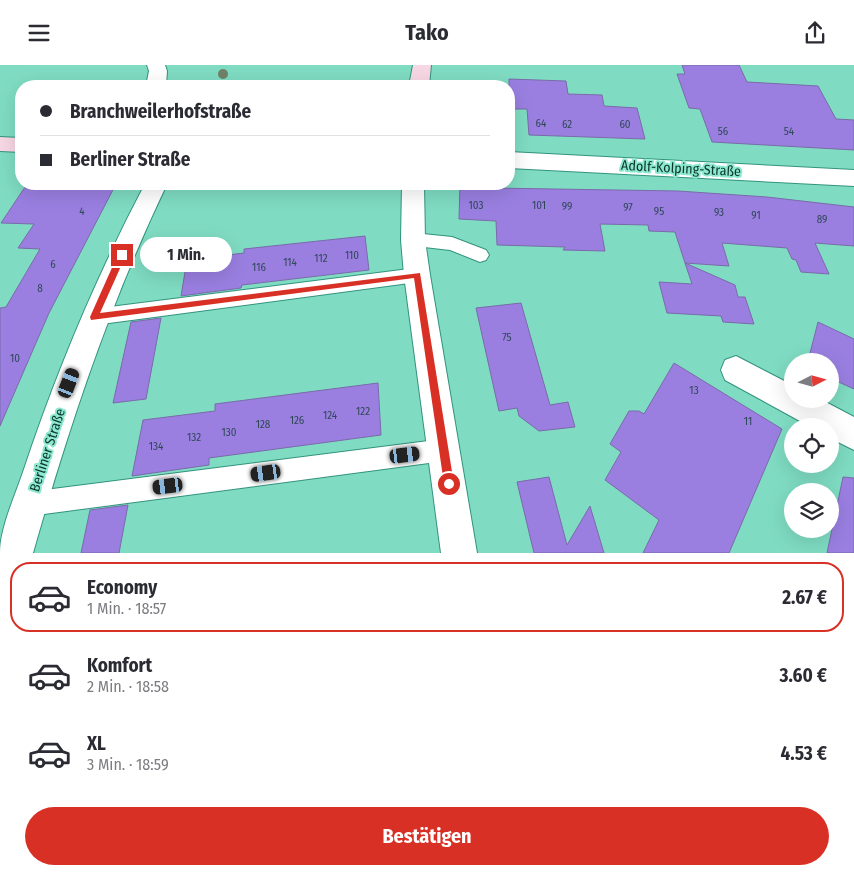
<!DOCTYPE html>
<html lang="de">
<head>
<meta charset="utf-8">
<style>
  :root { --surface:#fff; --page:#f7f7f7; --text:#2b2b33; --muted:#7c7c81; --line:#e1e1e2; --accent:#d93025 }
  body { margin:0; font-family:"Fira Sans Condensed",sans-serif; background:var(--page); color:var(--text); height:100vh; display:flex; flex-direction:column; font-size:19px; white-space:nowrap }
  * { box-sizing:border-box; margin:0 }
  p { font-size:16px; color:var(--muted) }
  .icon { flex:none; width:28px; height:28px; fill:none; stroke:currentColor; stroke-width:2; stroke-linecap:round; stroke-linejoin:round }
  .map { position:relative; height:488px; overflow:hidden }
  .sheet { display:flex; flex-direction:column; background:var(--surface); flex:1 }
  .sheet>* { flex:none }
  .hud { position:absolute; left:15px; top:15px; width:500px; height:110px; border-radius:20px; box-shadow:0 5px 20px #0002; display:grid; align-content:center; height:110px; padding:0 25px; background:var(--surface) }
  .needle { width:32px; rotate:84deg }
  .buttons { position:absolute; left:784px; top:288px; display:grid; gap:10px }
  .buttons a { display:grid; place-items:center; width:55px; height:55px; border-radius:50%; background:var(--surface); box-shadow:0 5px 20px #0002; font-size:25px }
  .end { position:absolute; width:22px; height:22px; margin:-11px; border:6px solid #d93025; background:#fff; box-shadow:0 0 0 2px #fff }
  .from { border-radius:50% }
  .bubble { position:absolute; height:35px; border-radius:18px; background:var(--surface); box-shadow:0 5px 20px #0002; font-size:16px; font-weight:700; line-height:35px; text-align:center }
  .car { position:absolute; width:15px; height:30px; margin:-15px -8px; border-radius:6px; box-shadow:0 0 4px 1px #0007; background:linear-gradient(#222 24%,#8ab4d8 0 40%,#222 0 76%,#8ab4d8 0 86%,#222 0) }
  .hud b { display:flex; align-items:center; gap:18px; height:48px; font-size:19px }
  .hud b+b { border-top:1px solid var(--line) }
  .hud i { width:12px; height:12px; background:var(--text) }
  ul { padding:9px 0 0; list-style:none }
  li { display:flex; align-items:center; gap:15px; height:70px; margin:0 10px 8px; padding:0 15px; border:2px solid transparent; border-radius:20px }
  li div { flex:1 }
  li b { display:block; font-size:19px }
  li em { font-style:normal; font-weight:700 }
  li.current { border-color:var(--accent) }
  li>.icon { width:45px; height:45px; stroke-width:1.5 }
  .action { display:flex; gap:10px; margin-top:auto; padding:10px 25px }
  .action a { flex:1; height:58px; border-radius:30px; background:var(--accent); color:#fff; font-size:20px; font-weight:700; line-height:58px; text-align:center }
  header { display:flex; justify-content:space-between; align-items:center; height:65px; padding:0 25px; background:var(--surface); font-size:22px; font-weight:700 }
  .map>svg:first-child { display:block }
</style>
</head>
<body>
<header><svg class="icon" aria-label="menu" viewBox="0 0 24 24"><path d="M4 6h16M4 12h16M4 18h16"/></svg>Tako<svg class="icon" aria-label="share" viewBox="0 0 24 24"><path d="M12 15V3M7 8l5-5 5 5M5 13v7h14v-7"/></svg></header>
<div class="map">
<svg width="854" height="488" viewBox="0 0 854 488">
  <rect width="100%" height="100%" fill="#7fdcc3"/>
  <path fill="#9a7fe1" stroke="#7a6aa9" d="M682,0H739L747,17L818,21L836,54L854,55V85L712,77L700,44L689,43L677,9H685Z
    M509,14L566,16L568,29L602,30L604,41L637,43L645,74L529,70L527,44H509Z
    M27,119H116L49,248L0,361V243L6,242L40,184L18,183L34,159L1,158Z
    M460,119H492V123L678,126L767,132L854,142V181L815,178L829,209L801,207L796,195L792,194L787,183L722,178L729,201L685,198L675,167L649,166L648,160L600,159L605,186L563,185L565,182L497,180L496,156L459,154Z
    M365,171L369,205L242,220L241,223L181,231L187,195L244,188V184Z
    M685,198L735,220L738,232H745L754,259L723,257L721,251L667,248L659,217L692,219Z
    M521,238L550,340L568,337L575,362L539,366L519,351L517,343L499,346L476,243Z
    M161,253L146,334L113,338L131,257Z
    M818,257L854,274V324L830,313V296H808Z
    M674,298L782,364L729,488H643L659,455L605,415L621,387L610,379L629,346H639L644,349Z
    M378,318L381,370L209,393V400L132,411L143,355L215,346V339Z
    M549,412L567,480L590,441L604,488H534L517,417Z
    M843,412L854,413V488H827Z
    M128,440L119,488H81L90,445Z"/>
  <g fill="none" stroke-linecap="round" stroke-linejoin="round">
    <defs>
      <path id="lane" d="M364,16H419L426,20L356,21L359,17Z
        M413,168L452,172L486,185L489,190L486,195L480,197L450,185L407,180L404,175L407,170Z
        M417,203L423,205L426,210L423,215L417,217L94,260L87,258L85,252L87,246L94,244Z
        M444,374L452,377L455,385L452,393L444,396L29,451L21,447L17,439L21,431L29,427Z"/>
      <path id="street" d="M147,0H165L167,6L166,21H146L149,6Z
        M509,87L854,105V121L509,103Z
        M145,119H167C110,238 69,361 33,488H0C0,463 15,431 23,407C56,308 96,212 145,119Z
        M402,119H424L425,175L430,210L477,488H441L404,210L401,175Z
        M736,291L792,320V334H820L854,352V385L830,373V361H809L725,315L721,305L725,295Z"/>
      <path id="secondary" d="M413,0H431L429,21H409Z
        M0,72L21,73V87L0,86Z"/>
    </defs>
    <use href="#lane" stroke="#32937d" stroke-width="2"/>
    <use href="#street" stroke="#32937d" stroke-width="2"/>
    <use href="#secondary" stroke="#32937d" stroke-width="2"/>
    <use href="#lane" fill="#fff" fill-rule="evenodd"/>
    <use href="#street" fill="#fff" fill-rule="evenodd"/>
    <use href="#secondary" fill="#f7d7e4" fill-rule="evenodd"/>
  </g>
  <circle fill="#6f8369" cx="223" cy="9" r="5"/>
  <path fill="#d93025" d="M119,187H125L126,190L100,248L420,208L454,419L452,423H445L444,419L414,213L91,255L90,252Z"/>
  <g text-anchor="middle" stroke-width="4" stroke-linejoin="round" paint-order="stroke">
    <g font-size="11" fill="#304858">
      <text x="541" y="62">64</text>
      <text x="567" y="63">62</text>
      <text x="625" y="63">60</text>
      <text x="723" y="70">56</text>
      <text x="789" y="70">54</text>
      <text x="476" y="144">103</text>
      <text x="539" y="144">101</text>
      <text x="567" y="145">99</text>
      <text x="628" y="146">97</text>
      <text x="82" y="150">4</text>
      <text x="659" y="150">95</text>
      <text x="719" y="151">93</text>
      <text x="756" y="154">91</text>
      <text x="822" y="158">89</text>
      <text x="352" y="194">110</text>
      <text x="321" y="197">112</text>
      <text x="290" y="201">114</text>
      <text x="53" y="203">6</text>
      <text x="259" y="206">116</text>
      <text x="40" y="227">8</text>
      <text x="507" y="276">75</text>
      <text x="15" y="297">10</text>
      <text x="694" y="329">13</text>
      <text x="363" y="350">122</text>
      <text x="330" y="354">124</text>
      <text x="297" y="359">126</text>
      <text x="748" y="360">11</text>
      <text x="263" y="363">128</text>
      <text x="229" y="371">130</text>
      <text x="194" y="376">132</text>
      <text x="156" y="385">134</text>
    </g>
    <g font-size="14" fill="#0c352b" stroke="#8ce9d0">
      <text transform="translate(681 103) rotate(3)" y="5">Adolf-Kolping-Straße</text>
      <text transform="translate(47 385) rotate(-72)" y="5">Berliner Straße</text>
    </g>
  </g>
</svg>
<div class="buttons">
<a><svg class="needle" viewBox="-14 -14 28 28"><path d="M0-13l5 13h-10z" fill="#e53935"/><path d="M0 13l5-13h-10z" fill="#7c7c81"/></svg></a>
<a><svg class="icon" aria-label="locate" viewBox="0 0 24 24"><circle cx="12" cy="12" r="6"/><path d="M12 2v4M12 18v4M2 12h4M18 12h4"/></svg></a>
<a><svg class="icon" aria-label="layers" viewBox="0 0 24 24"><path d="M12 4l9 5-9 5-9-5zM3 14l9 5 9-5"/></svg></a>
</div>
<i class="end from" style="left:449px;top:419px"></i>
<i class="end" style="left:122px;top:190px"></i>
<div class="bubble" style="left:140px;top:172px;width:92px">1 Min.</div>
<i class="car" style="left:69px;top:318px;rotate:21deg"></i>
<i class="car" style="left:405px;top:390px;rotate:83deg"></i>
<i class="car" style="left:266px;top:408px;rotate:262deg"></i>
<i class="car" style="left:168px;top:421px;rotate:263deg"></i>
<div class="hud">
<b><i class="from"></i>Branchweilerhofstraße</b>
<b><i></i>Berliner Straße</b>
</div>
</div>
<section class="sheet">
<ul>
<li class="current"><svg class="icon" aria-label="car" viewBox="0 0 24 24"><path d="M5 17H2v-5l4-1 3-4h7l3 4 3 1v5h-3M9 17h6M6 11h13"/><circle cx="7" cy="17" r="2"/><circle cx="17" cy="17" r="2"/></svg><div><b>Economy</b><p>1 Min. · 18:57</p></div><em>2.67 €</em></li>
<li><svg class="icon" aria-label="car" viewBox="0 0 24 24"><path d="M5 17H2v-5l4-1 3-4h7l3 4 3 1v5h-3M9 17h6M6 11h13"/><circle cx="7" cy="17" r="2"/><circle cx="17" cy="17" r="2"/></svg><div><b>Komfort</b><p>2 Min. · 18:58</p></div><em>3.60 €</em></li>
<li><svg class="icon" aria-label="car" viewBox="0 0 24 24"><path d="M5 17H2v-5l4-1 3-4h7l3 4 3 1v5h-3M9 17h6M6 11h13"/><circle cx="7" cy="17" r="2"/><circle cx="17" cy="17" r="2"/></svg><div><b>XL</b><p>3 Min. · 18:59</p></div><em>4.53 €</em></li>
</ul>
<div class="action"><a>Bestätigen</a></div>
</section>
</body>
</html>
